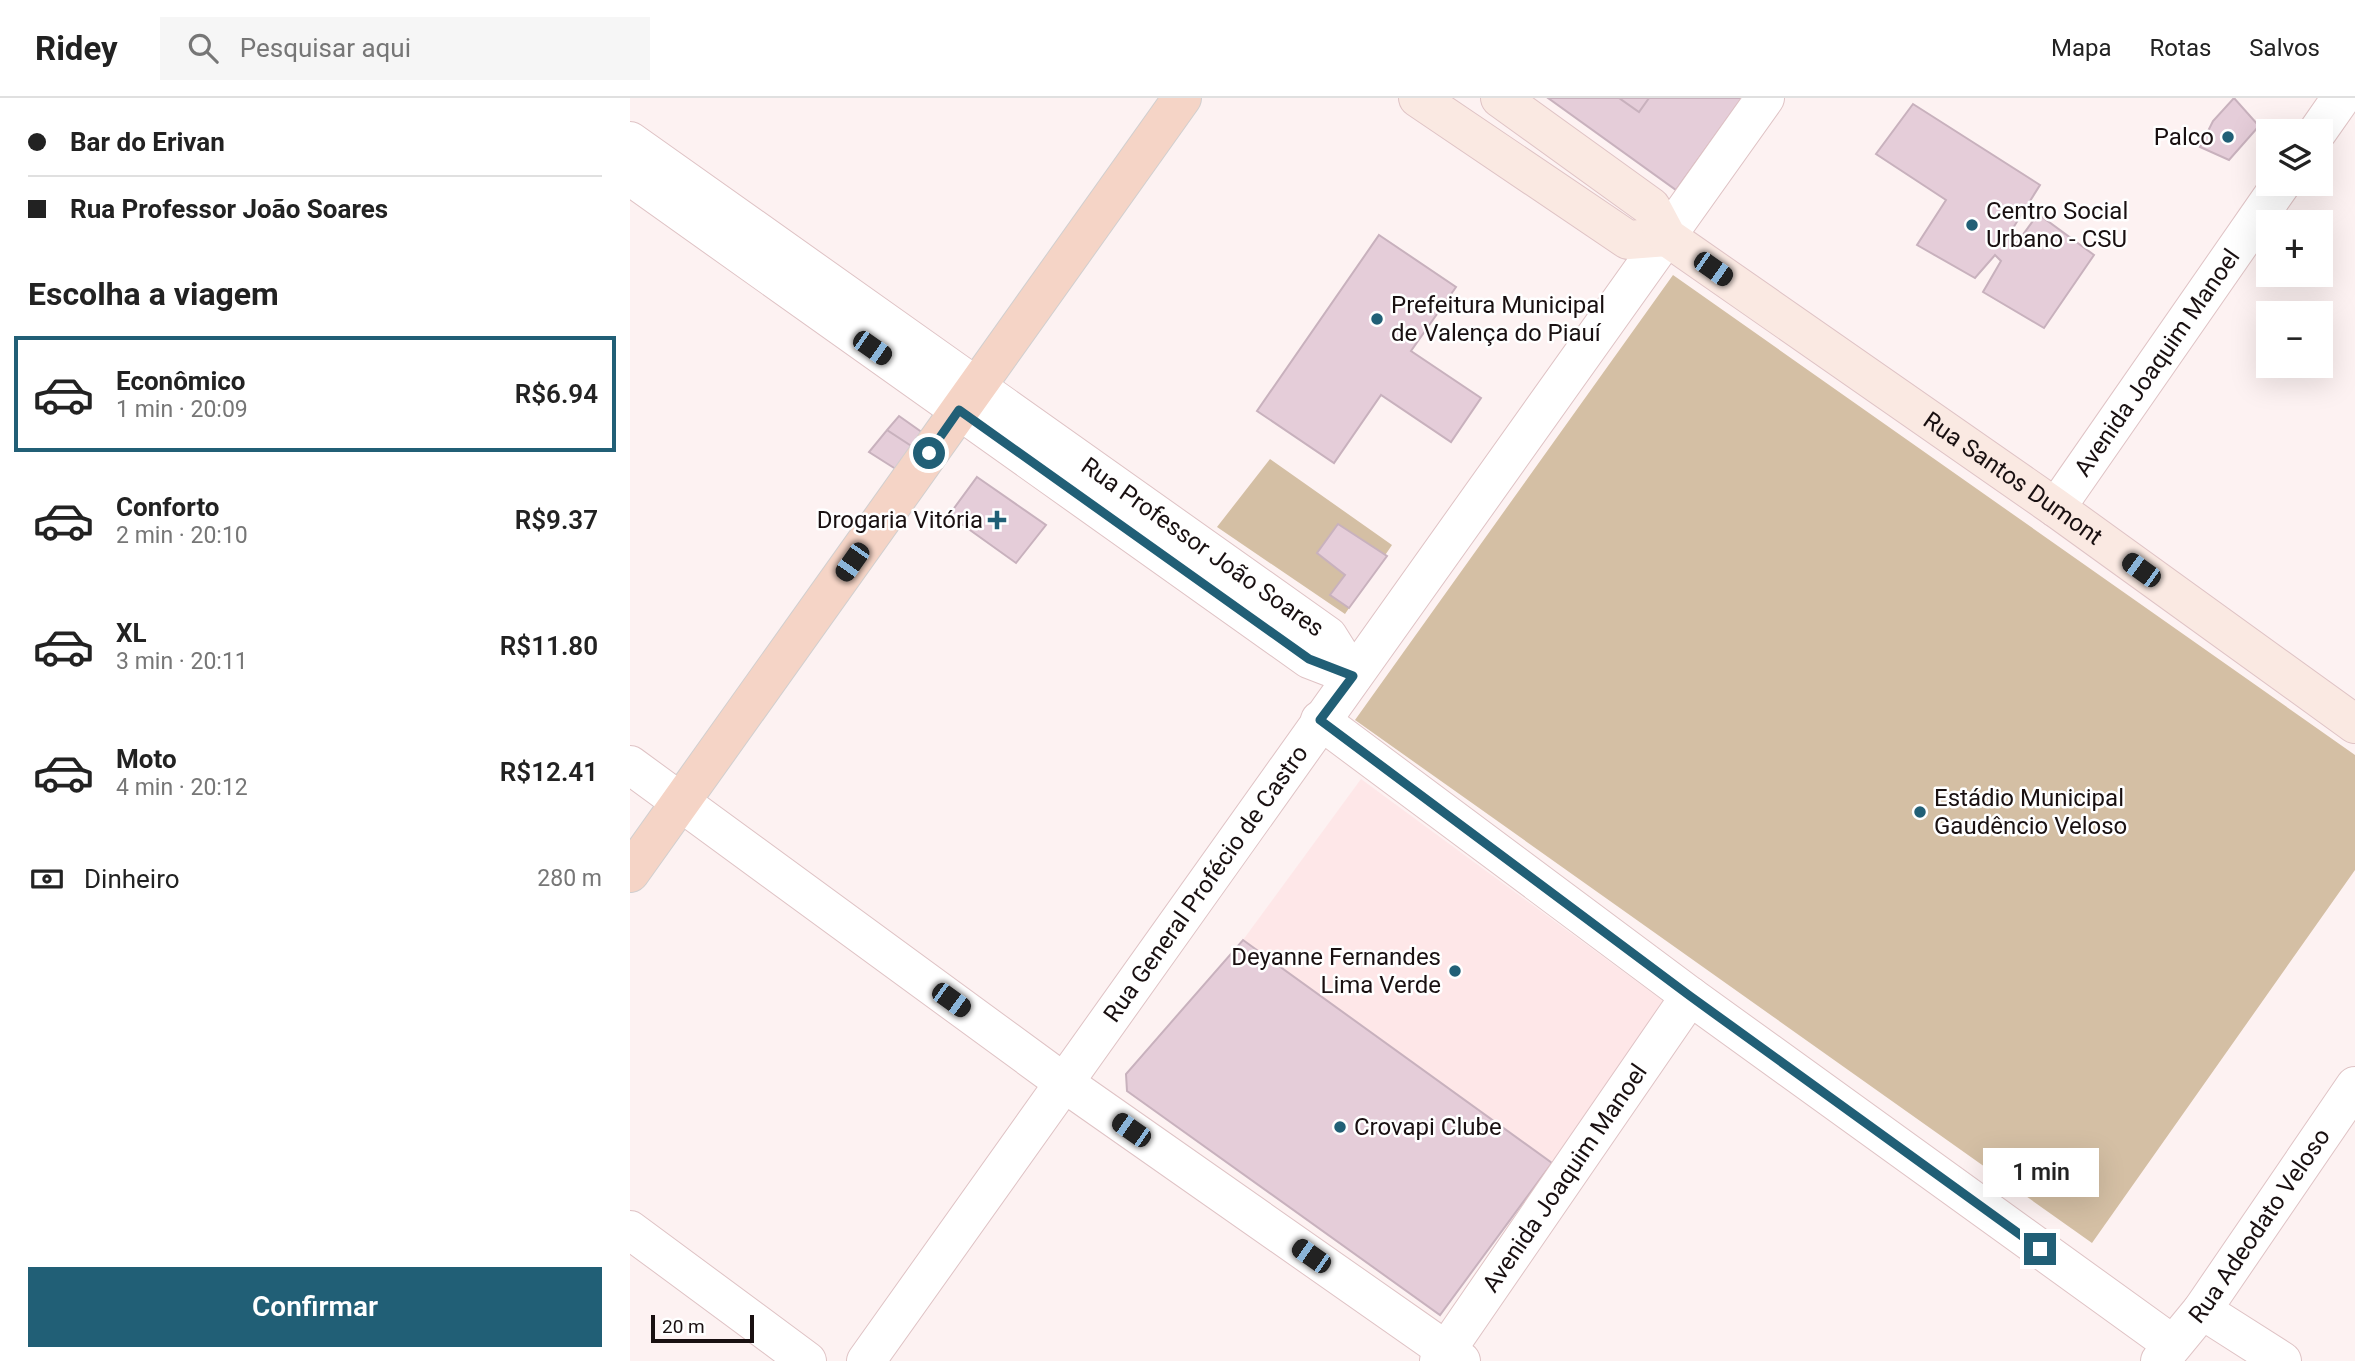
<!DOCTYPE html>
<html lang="pt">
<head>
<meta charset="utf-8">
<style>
  :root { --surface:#fff; --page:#f6f6f6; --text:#222; --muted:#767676; --line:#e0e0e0; --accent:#215f76 }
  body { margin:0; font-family:Roboto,sans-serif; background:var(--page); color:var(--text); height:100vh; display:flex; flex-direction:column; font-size:26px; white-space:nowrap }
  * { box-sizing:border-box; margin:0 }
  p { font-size:23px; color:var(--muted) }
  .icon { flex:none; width:38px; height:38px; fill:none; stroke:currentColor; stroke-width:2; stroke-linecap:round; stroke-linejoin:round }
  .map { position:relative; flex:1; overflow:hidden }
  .drawer { display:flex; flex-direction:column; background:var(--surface); width:630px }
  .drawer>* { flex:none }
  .banner { display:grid; align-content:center; height:154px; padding:0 28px; background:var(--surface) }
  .buttons { position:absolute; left:1626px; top:21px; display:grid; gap:14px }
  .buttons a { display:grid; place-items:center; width:77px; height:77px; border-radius:0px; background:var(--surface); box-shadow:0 7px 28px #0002; font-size:35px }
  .scale { position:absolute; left:21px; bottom:18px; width:103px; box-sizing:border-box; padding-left:7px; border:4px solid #191011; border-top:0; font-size:19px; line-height:24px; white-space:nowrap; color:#191011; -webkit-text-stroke:5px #fff; paint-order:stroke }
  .end { position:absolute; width:32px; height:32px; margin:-16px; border:9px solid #215f76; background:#fff; box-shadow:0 0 0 4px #fff }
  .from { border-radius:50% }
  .bubble { position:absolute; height:49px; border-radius:0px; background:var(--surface); box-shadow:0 7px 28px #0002; font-size:23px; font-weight:600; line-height:49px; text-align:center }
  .car { position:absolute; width:21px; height:42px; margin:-21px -10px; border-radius:9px; box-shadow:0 0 5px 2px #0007; background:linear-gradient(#222 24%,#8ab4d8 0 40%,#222 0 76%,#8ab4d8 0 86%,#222 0) }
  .banner b { display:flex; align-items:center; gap:24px; height:66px; font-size:26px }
  .banner b+b { border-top:2px solid var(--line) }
  .banner i { width:18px; height:18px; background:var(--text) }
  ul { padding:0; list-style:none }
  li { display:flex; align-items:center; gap:21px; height:116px; margin:0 14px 10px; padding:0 14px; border:4px solid transparent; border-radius:0px }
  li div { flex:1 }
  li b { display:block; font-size:26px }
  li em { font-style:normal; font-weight:600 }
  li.selected { border-color:var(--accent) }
  li>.icon { width:63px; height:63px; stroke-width:1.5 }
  h2 { padding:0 28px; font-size:32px; line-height:84px }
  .pay { display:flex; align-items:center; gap:18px; height:77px; padding:0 28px; font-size:26px }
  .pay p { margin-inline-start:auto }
  .primary-button { display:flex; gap:14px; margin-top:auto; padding:14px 28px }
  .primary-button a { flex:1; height:80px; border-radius:0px; background:var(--accent); color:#fff; font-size:28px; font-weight:600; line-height:80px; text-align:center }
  header { display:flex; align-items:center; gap:42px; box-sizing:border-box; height:98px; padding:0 35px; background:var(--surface); border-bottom:2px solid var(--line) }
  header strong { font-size:33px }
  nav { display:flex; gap:38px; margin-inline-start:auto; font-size:24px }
  .search { width:490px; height:63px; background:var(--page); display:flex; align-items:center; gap:18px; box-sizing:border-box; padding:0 24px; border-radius:0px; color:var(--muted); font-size:26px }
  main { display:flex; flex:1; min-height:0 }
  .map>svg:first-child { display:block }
</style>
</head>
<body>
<header>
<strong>Ridey</strong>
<div class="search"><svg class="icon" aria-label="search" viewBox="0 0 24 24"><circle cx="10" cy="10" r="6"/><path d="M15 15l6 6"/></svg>Pesquisar aqui</div>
<nav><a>Mapa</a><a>Rotas</a><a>Salvos</a></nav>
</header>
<main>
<section class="drawer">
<div class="banner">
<b><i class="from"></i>Bar do Erivan</b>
<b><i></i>Rua Professor João Soares</b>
</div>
<h2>Escolha a viagem</h2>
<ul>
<li class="selected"><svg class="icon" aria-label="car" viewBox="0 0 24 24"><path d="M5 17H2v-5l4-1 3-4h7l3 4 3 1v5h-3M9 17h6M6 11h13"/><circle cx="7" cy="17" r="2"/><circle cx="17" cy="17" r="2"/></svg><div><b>Econômico</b><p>1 min · 20:09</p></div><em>R$6.94</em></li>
<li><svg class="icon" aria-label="car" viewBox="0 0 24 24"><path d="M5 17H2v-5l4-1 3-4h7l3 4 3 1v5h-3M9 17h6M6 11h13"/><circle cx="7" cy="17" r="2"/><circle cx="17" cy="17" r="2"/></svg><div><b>Conforto</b><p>2 min · 20:10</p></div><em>R$9.37</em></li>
<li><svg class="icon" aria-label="car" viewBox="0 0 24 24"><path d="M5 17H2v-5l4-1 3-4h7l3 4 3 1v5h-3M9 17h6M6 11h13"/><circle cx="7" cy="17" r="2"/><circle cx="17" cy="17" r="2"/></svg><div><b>XL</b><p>3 min · 20:11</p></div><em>R$11.80</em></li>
<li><svg class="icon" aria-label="car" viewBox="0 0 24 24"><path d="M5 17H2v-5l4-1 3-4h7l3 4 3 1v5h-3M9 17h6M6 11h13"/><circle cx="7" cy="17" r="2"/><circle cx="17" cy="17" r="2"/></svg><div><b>Moto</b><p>4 min · 20:12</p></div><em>R$12.41</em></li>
</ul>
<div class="pay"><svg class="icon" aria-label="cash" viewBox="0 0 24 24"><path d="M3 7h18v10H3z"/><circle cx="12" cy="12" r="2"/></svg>Dinheiro<p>280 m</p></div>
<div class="primary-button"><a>Confirmar</a></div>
</section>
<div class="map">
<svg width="1725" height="1263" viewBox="0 0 1725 1263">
  <rect width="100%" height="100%" fill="#fdf2f2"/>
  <path fill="#fee7e8" d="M731,681L1036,905L922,1065L613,842Z"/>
  <path fill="#d4bfa4" d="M1043,177L1725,657V772L1462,1145L725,622Z
    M640,361L762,447L715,516L587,429Z"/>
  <path fill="#e5cdd9" stroke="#c8b1bd" stroke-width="2" d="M918,0H1112L1046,92Z
    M989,0H1019L1009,14Z
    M1604,0L1629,28L1599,62L1570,49L1583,23Z
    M1283,6L1410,87L1378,138L1386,146L1408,116L1464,157L1414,230L1353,194L1371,163L1365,157L1345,180L1287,147L1316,102L1246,56Z
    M749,137L826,189L781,253L851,300L821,344L751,297L704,365L627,313Z
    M269,318L300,340L289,353L257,332Z
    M257,332L289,353L272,375L239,354Z
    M347,379L416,427L386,465L319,417Z
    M708,426L757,458L719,510L700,497L715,477L687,455Z
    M613,842L922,1065L810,1217L497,993L496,976Z"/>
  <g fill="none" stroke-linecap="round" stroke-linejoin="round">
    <defs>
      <g id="street">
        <path d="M1688,33L1711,0"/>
        <path id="s1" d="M0,43L698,538L723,578"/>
        <path d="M0,78L679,561L723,578"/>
        <path id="s2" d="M1426,410L1651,86"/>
        <path d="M690,622L1060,898L1542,1246"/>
        <path d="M0,667L433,984L831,1263"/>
        <path d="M0,1132L177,1263"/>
        <path d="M1572,1212L1652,1263"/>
        <path id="s3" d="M236,1263L1135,0"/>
        <path id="s4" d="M809,1263L1060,898"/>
        <path id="s5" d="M1530,1263L1572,1212L1725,988"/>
      </g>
      <g id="secondary">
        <path d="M788,0L998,142L1037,139"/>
        <path id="s6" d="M870,0L1021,109L1037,139L1426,410L1725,626"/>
      </g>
      <path id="primary" d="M0,775L552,0"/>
    </defs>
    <use href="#street" stroke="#dfc3c5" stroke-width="40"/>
    <use href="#secondary" stroke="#dfc3c5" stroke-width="40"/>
    <use href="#primary" stroke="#d1cfcf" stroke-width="40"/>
    <use href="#street" stroke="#fff" stroke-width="38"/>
    <use href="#secondary" stroke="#fae9e2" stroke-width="38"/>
    <use href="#primary" stroke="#f5d4c6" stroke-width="38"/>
  </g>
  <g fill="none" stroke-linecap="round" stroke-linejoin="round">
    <path stroke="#215f76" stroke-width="9" d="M299,355L329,312L679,561L723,578L690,622L1060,898L1410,1151"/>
  </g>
  <g fill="#215f76" stroke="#fff" stroke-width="2.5">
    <circle cx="1598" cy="39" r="7"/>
    <circle cx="1342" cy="127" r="7"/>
    <circle cx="747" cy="221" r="7"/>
    <path d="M363.5 411.5h7v7h7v7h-7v7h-7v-7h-7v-7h7z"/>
    <circle cx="1290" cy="714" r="7"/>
    <circle cx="825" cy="873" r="7"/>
    <circle cx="710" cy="1029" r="7"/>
  </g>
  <g text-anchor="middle" stroke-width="5" stroke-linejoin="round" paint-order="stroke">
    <g font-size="24" fill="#191011" stroke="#fff" text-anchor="start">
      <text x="1584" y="47" text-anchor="end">Palco</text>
      <text x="1356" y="121">Centro Social<tspan x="1356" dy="28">Urbano - CSU</tspan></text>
      <text x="761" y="215">Prefeitura Municipal<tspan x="761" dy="28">de Valença do Piauí</tspan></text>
      <text x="353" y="430" text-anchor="end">Drogaria Vitória</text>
      <text x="1304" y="708">Estádio Municipal<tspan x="1304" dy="28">Gaudêncio Veloso</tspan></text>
      <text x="811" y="867" text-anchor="end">Deyanne Fernandes<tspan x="811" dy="28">Lima Verde</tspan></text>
      <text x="724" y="1037">Crovapi Clube</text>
    </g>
    <g font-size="24" fill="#191011" stroke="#fff">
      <text dy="8" stroke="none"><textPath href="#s2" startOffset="177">Avenida Joaquim Manoel</textPath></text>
      <text dy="8" stroke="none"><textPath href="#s6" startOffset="642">Rua Santos Dumont</textPath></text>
      <text dy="8" stroke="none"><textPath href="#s1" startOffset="702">Rua Professor João Soares</textPath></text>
      <text dy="8" stroke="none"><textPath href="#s3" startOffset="586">Rua General Profécio de Castro</textPath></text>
      <text dy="8" stroke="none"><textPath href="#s4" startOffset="222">Avenida Joaquim Manoel</textPath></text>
      <text dy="8" stroke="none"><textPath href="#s5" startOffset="168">Rua Adeodato Veloso</textPath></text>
    </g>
  </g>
</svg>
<div class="buttons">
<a><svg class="icon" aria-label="layers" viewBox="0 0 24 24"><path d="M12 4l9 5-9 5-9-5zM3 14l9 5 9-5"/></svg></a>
<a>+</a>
<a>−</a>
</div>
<div class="scale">20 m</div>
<i class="end from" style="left:299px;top:355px"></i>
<i class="end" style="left:1410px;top:1151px"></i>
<div class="bubble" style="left:1353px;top:1050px;width:116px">1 min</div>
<i class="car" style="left:1083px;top:171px;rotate:125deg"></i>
<i class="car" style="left:242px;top:250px;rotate:125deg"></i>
<i class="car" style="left:222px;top:464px;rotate:215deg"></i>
<i class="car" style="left:1511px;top:472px;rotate:306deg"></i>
<i class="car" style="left:321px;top:902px;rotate:126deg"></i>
<i class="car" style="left:501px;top:1032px;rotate:305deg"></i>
<i class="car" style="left:681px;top:1158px;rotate:305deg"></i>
</div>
</main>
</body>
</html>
